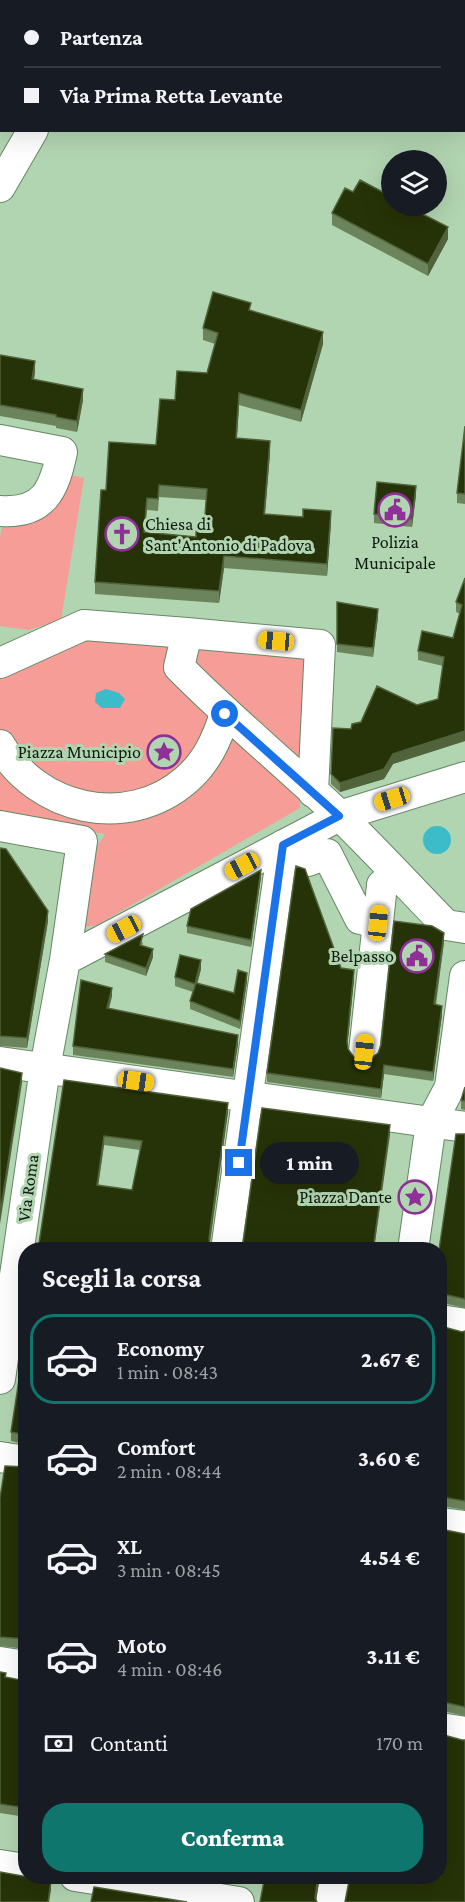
<!DOCTYPE html>
<html lang="it">
<head>
<meta charset="utf-8">
<style>
  :root { --surface:#171b24; --page:#20242c; --text:#f1f3f6; --muted:#9ea1a6; --line:#363941; --accent:#0f766e }
  body { margin:0; font-family:"Crimson Pro",serif; background:var(--page); color:var(--text); height:100vh; display:flex; flex-direction:column; font-size:22px; white-space:nowrap }
  * { box-sizing:border-box; margin:0 }
  p { font-size:20px; color:var(--muted) }
  .icon { flex:none; width:33px; height:33px; fill:none; stroke:currentColor; stroke-width:2; stroke-linecap:round; stroke-linejoin:round }
  .map { position:relative; flex:1; overflow:hidden }
  .panel { position:absolute; left:18px; top:1242px; width:429px; height:642px; display:flex; flex-direction:column; background:var(--surface); border-radius:24px; box-shadow:0 6px 24px #0002 }
  .panel>* { flex:none }
  .top-card { position:absolute; left:0px; top:0px; width:465px; height:132px; box-shadow:0 6px 24px #0002; display:grid; align-content:center; height:132px; padding:0 24px; background:var(--surface) }
  .buttons { position:absolute; left:381px; top:150px; display:grid; gap:12px }
  .buttons a { display:grid; place-items:center; width:66px; height:66px; border-radius:50%; background:var(--surface); box-shadow:0 6px 24px #0002; font-size:30px }
  .end { position:absolute; width:27px; height:27px; margin:-14px; border:8px solid #1a73e8; background:#fff; box-shadow:0 0 0 3px #fff }
  .from { border-radius:50% }
  .bubble { position:absolute; height:42px; border-radius:21px; background:var(--surface); box-shadow:0 6px 24px #0002; font-size:20px; font-weight:800; line-height:42px; text-align:center }
  .car { position:absolute; width:18px; height:36px; margin:-18px -9px; border-radius:8px; box-shadow:0 0 4px 2px #0007; background:linear-gradient(#f5c518 24%,#345 0 40%,#f5c518 0 76%,#345 0 86%,#f5c518 0) }
  .top-card b { display:flex; align-items:center; gap:21px; height:57px; font-size:22px }
  .top-card b+b { border-top:2px solid var(--line) }
  .top-card i { width:15px; height:15px; background:var(--text) }
  ul { padding:0; list-style:none }
  li { display:flex; align-items:center; gap:18px; height:90px; margin:0 12px 9px; padding:0 12px; border:3px solid transparent; border-radius:24px }
  li div { flex:1 }
  li b { display:block; font-size:22px }
  li em { font-style:normal; font-weight:800 }
  li.active { border-color:var(--accent) }
  li>.icon { width:54px; height:54px; stroke-width:1.5 }
  h2 { padding:0 24px; font-size:27px; line-height:72px }
  .pay { display:flex; align-items:center; gap:15px; height:66px; padding:0 24px; font-size:22px }
  .pay p { margin-inline-start:auto }
  .primary-button { display:flex; gap:12px; margin-top:auto; padding:12px 24px }
  .primary-button a { flex:1; height:69px; border-radius:24px; background:var(--accent); color:#fff; font-size:24px; font-weight:800; line-height:69px; text-align:center }
  .map>svg:first-child { display:block }
</style>
</head>
<body>
<div class="map">
<svg width="465" height="1902" viewBox="0 0 465 1902">
  <rect width="100%" height="100%" fill="#b2d5b1"/>
  <path fill="#f59d96" d="M66,474L84,478L61,620L28,630L0,626V536L3,523Z
    M77,638L306,655L300,808L97,925L84,927L96,848L105,834L0,816V678Z"/>
  <path fill="#3cbcc9" d="M106,689L119,693L125,699L120,708H102L95,702L96,693Z
    M423 840a14 14 0 1 1 28 0a14 14 0 1 1-28 0Z"/>
  <g fill="none" stroke-linecap="round" stroke-linejoin="round">
    <defs>
      <path id="minor" d="M0,30L2,31
        M0,187L33,130
        M0,440L62,452C54,490 44,514 0,511
        M0,663L84,625L187,633
        M0,745C37,810 127,831 186,780C207,762 217,739 225,714
        M313,792L320,645L187,633L179,667C230,719 287,765 340,816C376,851 411,889 446,925L465,928
        M0,826L82,841L65,960
        M308,861L327,854L360,919L377,923
        M364,1052L382,885L395,873
        M0,1062L465,1127
        M226,1250L283,845
        M413,1250L431,1123L450,1087L465,976
        M440,1320L465,1324
        M0,1379L45,1068L65,960L339,816L465,777
        M0,1457L26,1461
        M440,1523L465,1526
        M0,1662L26,1666
        M440,1728L465,1732
        M0,1865L26,1869
        M75,1876L239,1902
        M331,1902L335,1876"/>
    </defs>
    <use href="#minor" stroke="#678766" stroke-width="32"/>
    <use href="#minor" stroke="#fff" stroke-width="30"/>
  </g>
  <path fill="#6c845c" fill-rule="evenodd" d="M332,213L448,239L428,276L332,225Z
    M251,310L323,344L301,422L239,405L237,438L270,453L265,514L331,523L327,576L224,568L219,603L95,594V582L106,490L156,445L175,400L207,373L215,344L203,340V328ZM159,497L206,500L204,529L196,537L145,532L147,510L158,511Z
    M0,355L35,372L34,380L83,400L77,432L56,428V426L0,416Z
    M465,426V504L457,503V493Z
    M416,495L412,527L374,523V514Z
    M465,578V741L393,764L384,779L340,792L331,784V774L351,729L361,722L438,699L443,666L418,660V651L453,638L460,614L456,612V602Z
    M337,602L378,617L373,657L337,652Z
    M0,848L48,921L27,1048L0,1046Z
    M261,877L251,947L187,933V926Z
    M143,942L142,946L153,957L146,976L105,962V954Z
    M444,942L436,1005L442,1015L433,1081L384,1074L381,1098L267,1082V1073L341,968L354,979L347,1045L348,1049L353,1056L362,1060L370,1059L378,1053Z
    M201,969L197,984L234,993L247,981L240,1029L190,1009V1001L193,992L175,986V977Z
    M112,996L109,1008L238,1044L233,1077L73,1055V1046Z
    M64,1080L228,1112L210,1243V1248L38,1250ZM104,1145L140,1150L132,1190L98,1185Z
    M465,1087V1110L461,1109V1100Z
    M465,1134V1308L443,1303H440L439,1250Z
    M440,1326L462,1332L465,1331V1510L442,1506H440Z
    M26,1334V1445L11,1441V1432Z
    M26,1467V1649L0,1646V1498Z
    M440,1529L465,1534V1716L443,1711H440Z
    M0,1672L6,1678L26,1681V1817L0,1813Z"/>
  <path fill="#50633a" d="M0,53H2V61L0,62Z
    M448,227V239L428,276V264Z
    M323,332V344L301,422V410Z
    M35,361V372L32,390V379Z
    M83,389V400L77,432V421Z
    M239,393V405L236,450V438Z
    M270,441V453L264,526V514Z
    M416,486V495L412,527V519Z
    M331,511V523L327,576V564Z
    M224,556V568L219,603V591Z
    M378,609V617L373,657V648Z
    M465,731V741L393,764L384,779L340,792V783L393,754Z
    M261,870V877L251,947V940Z
    M48,911V921L27,1048V1038Z
    M444,933V942L434,1014V1004Z
    M153,949V957L146,976V968Z
    M201,960V969L195,992V984Z
    M354,970V979L347,1050V1041Z
    M247,973V981L240,1029V1021Z
    M112,988V996L107,1016V1008Z
    M442,1006V1015L433,1081V1072Z
    M238,1035V1044L233,1077V1069Z
    M384,1065V1074L381,1098V1089Z
    M22,1073V1083L0,1224V1214Z
    M228,1103V1112L209,1248V1238Z
    M390,1125V1135L374,1250H373Z
    M104,1136V1145L97,1194V1185Z
    M318,1876H320L316,1902L315,1898Z
    M51,1881V1890L49,1902H48Z"/>
  <path fill="#263207" stroke="#50633a" stroke-width="1.5" fill-rule="evenodd" d="M172,0H250L249,2H172Z
    M0,39H2V53H0Z
    M360,180L392,197V206H407L448,227L428,264L332,213L345,188L353,192Z
    M213,292L251,303L249,310L323,332L301,410L239,393L236,438L270,441L264,514L303,517V509L331,511L327,564L224,556L219,591L95,582L101,490H106L109,442L156,445L160,399L175,400L177,371L207,373L218,333L203,328ZM159,485L207,489L204,529H196V537L144,532L147,498L158,499Z
    M0,355L35,361L32,379L83,389L77,421L56,417V415L0,405Z
    M465,426V494L457,493Z
    M377,482L416,486L412,519L374,514Z
    M465,578V731L393,754L384,769L340,783L331,774L333,728L351,729L352,724L361,722L377,686L417,705L438,699L444,657L418,651L422,631L453,638L462,605L456,602Z
    M337,602L378,609L373,648L337,644Z
    M0,848L6,849L48,911L27,1038L0,1036Z
    M296,866L305,869L341,968L354,970L347,1041L348,1049L353,1056L362,1060L370,1059L378,1053L381,1045L394,921L432,926L444,933L434,1004L442,1006L433,1072L384,1065L381,1089L267,1073Z
    M261,870L251,940L187,926L191,909Z
    M143,934L140,945L153,949L146,968L105,954Z
    M180,955L201,960L195,984L175,977Z
    M238,970L247,973L240,1021L190,1001L196,983L234,993Z
    M81,980L112,988L107,1008L238,1035L233,1069L73,1046Z
    M0,1068L22,1073L0,1214Z
    M64,1080L228,1103L209,1238L210,1248L213,1250H38ZM104,1136L142,1141L132,1190L97,1185Z
    M465,1087V1101L461,1100Z
    M262,1108L390,1125L373,1250H240L243,1243Z
    M456,1134H465V1299L443,1294H440L439,1250Z
    M440,1326L462,1332L465,1331V1501L442,1497H440V1386L441,1378H440Z
    M26,1334V1435L11,1432Z
    M5,1466L26,1467V1639L0,1637V1498Z
    M440,1529L465,1534V1707L443,1702H440Z
    M0,1672L6,1673L5,1677L26,1681V1808L0,1804Z
    M440,1734L462,1740H465V1902H345L350,1876H396L411,1879L412,1876H440Z
    M0,1872L51,1881L48,1902H0Z
    M265,1876H318L315,1898L317,1902H260Z
    M94,1887L187,1902H91Z"/>
  <g fill="none" stroke-linecap="round" stroke-linejoin="round">
    <path stroke="#1a73e8" stroke-width="8" d="M225,714L339,816L283,845L239,1163"/>
  </g>
  <defs>
    <symbol id="civic-ring" viewBox="-11 -11 22 22"><circle r="9.5" fill="#b2d5b1" stroke="#902f98" stroke-width="1.5"/><path d="M-.6-6.5H3V-4.5H.6V-3L4-1V1h2V6H-6V1h2V-1L-.6-3ZM-1.2 2.5V6h2.4V2.5Z" fill="#902f98"/></symbol>
    <symbol id="church-ring" viewBox="-11 -11 22 22"><circle r="9.5" fill="#b2d5b1" stroke="#902f98" stroke-width="1.5"/><path d="M-1.2-6h2.4v3.5h3.3v2.4h-3.3V6h-2.4V-.1h-3.3v-2.4h3.3Z" fill="#902f98"/></symbol>
    <symbol id="sight-ring" viewBox="-11 -11 22 22"><circle r="9.5" fill="#b2d5b1" stroke="#902f98" stroke-width="1.5"/><path d="M0-6L1.8-2.2L6-1.7L2.9 1.2L3.7 5.4L0 3.3L-3.7 5.4L-2.9 1.2L-6-1.7L-1.8-2.2Z" fill="#902f98"/></symbol>
  </defs>
  <g fill-rule="evenodd">
    <use href="#civic-ring" x="376" y="491" width="38" height="38"/>
    <use href="#church-ring" x="103" y="515" width="38" height="38"/>
    <use href="#sight-ring" x="145" y="733" width="38" height="38"/>
    <use href="#civic-ring" x="398" y="937" width="38" height="38"/>
    <use href="#sight-ring" x="396" y="1178" width="38" height="38"/>
  </g>
  <g text-anchor="middle" stroke-width="6" stroke-linejoin="round" paint-order="stroke">
    <g font-size="18" fill="#0f1b0f" stroke="#b2d5b1" text-anchor="end">
      <text x="145" y="530" text-anchor="start">Chiesa di<tspan x="145" dy="21">Sant'Antonio di Padova</tspan></text>
      <text x="395" y="548" text-anchor="middle">Polizia<tspan x="395" dy="21">Municipale</tspan></text>
      <text x="141" y="758">Piazza Municipio</text>
      <text x="394" y="962">Belpasso</text>
      <text x="392" y="1203">Piazza Dante</text>
    </g>
    <g font-size="18" fill="#0f1b0f" stroke="#b2d5b1">
      <text transform="translate(28 1188) rotate(-82)" y="6">Via Roma</text>
    </g>
  </g>
</svg>
<div class="buttons">
<a><svg class="icon" aria-label="layers" viewBox="0 0 24 24"><path d="M12 4l9 5-9 5-9-5zM3 14l9 5 9-5"/></svg></a>
</div>
<i class="end from" style="left:225px;top:714px"></i>
<i class="end" style="left:239px;top:1163px"></i>
<div class="bubble" style="left:260px;top:1142px;width:99px">1 min</div>
<i class="car" style="left:276px;top:641px;rotate:275deg"></i>
<i class="car" style="left:392px;top:799px;rotate:253deg"></i>
<i class="car" style="left:242px;top:866px;rotate:242deg"></i>
<i class="car" style="left:378px;top:923px;rotate:6deg"></i>
<i class="car" style="left:124px;top:929px;rotate:242deg"></i>
<i class="car" style="left:364px;top:1052px;rotate:6deg"></i>
<i class="car" style="left:136px;top:1081px;rotate:98deg"></i>
<div class="top-card">
<b><i class="from"></i>Partenza</b>
<b><i></i>Via Prima Retta Levante</b>
</div>
<section class="panel">
<h2>Scegli la corsa</h2>
<ul>
<li class="active"><svg class="icon" aria-label="car" viewBox="0 0 24 24"><path d="M5 17H2v-5l4-1 3-4h7l3 4 3 1v5h-3M9 17h6M6 11h13"/><circle cx="7" cy="17" r="2"/><circle cx="17" cy="17" r="2"/></svg><div><b>Economy</b><p>1 min · 08:43</p></div><em>2.67 €</em></li>
<li><svg class="icon" aria-label="car" viewBox="0 0 24 24"><path d="M5 17H2v-5l4-1 3-4h7l3 4 3 1v5h-3M9 17h6M6 11h13"/><circle cx="7" cy="17" r="2"/><circle cx="17" cy="17" r="2"/></svg><div><b>Comfort</b><p>2 min · 08:44</p></div><em>3.60 €</em></li>
<li><svg class="icon" aria-label="car" viewBox="0 0 24 24"><path d="M5 17H2v-5l4-1 3-4h7l3 4 3 1v5h-3M9 17h6M6 11h13"/><circle cx="7" cy="17" r="2"/><circle cx="17" cy="17" r="2"/></svg><div><b>XL</b><p>3 min · 08:45</p></div><em>4.54 €</em></li>
<li><svg class="icon" aria-label="car" viewBox="0 0 24 24"><path d="M5 17H2v-5l4-1 3-4h7l3 4 3 1v5h-3M9 17h6M6 11h13"/><circle cx="7" cy="17" r="2"/><circle cx="17" cy="17" r="2"/></svg><div><b>Moto</b><p>4 min · 08:46</p></div><em>3.11 €</em></li>
</ul>
<div class="pay"><svg class="icon" aria-label="cash" viewBox="0 0 24 24"><path d="M3 7h18v10H3z"/><circle cx="12" cy="12" r="2"/></svg>Contanti<p>170 m</p></div>
<div class="primary-button"><a>Conferma</a></div>
</section>
</div>
</body>
</html>
